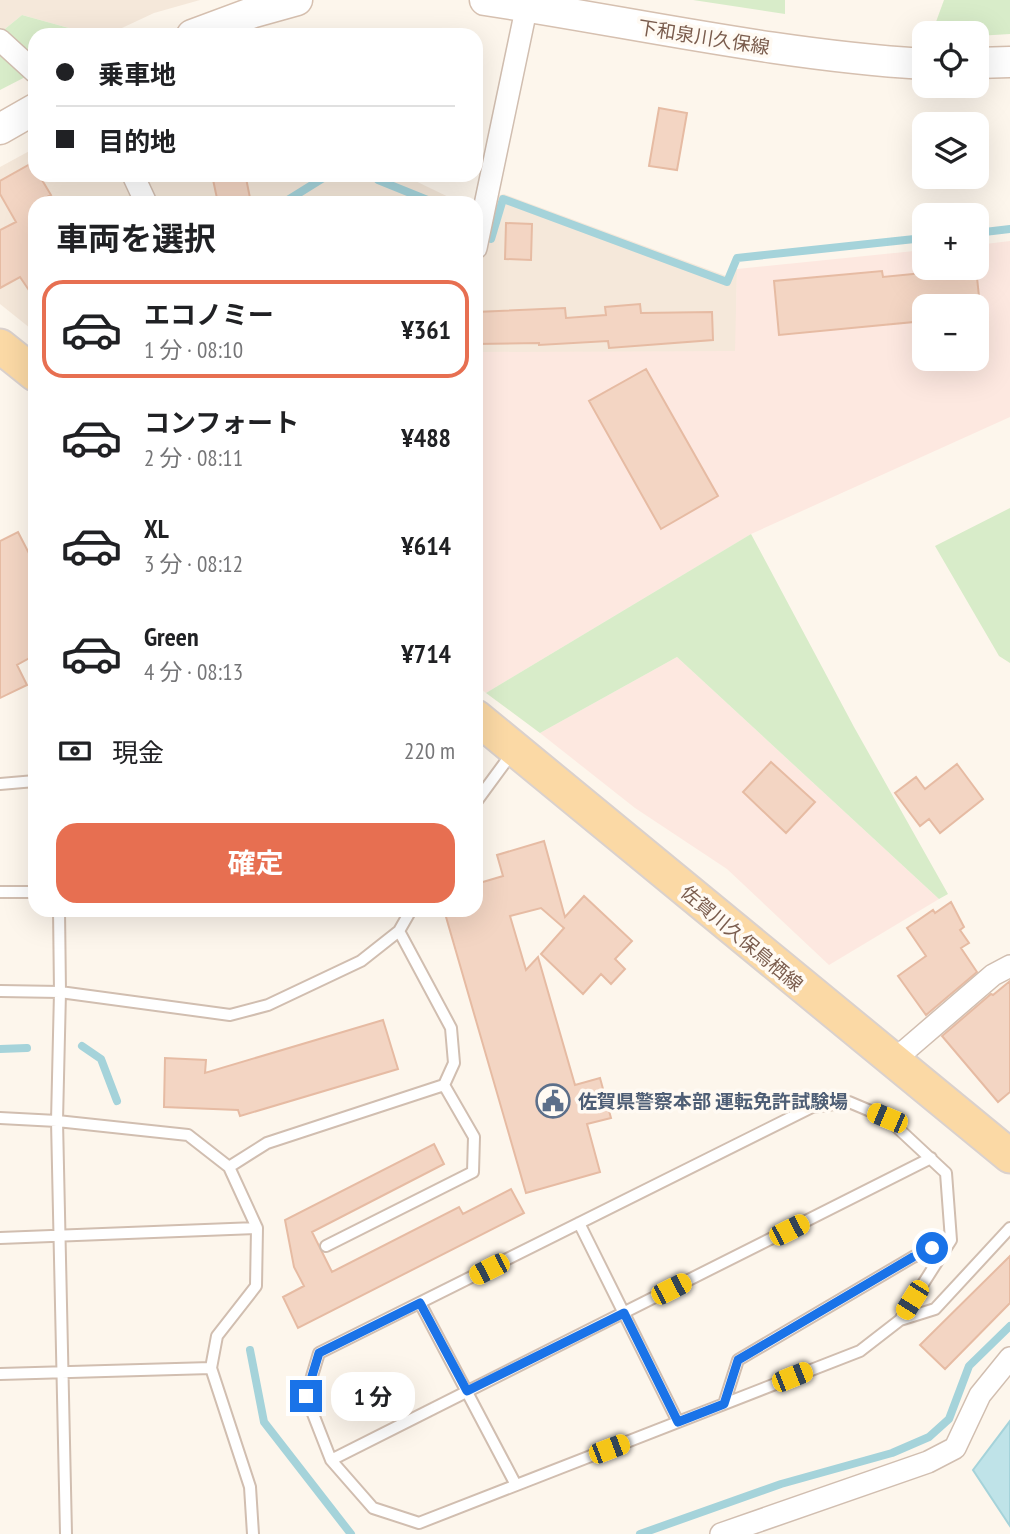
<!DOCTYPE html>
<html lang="ja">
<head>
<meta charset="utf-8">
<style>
  :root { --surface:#fff; --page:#f2f2f2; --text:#202124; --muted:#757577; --line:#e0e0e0; --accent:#e76f51 }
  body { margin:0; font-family:"PT Sans Narrow","Noto Sans JP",sans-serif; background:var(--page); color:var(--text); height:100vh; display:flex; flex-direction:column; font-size:26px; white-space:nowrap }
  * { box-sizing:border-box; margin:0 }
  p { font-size:23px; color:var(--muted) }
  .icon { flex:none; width:38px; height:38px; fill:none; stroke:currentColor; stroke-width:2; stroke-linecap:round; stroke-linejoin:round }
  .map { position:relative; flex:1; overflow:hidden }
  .panel { position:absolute; left:28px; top:196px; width:455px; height:721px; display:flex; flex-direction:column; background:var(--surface); border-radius:21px; box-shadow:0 7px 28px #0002 }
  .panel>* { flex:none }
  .top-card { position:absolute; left:28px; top:28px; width:455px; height:154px; border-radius:21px; box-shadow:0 7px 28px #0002; display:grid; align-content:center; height:154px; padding:0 28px; background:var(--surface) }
  .fabs { position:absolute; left:912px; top:21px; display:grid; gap:14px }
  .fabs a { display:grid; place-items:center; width:77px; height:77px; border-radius:14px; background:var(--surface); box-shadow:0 7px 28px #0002; font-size:35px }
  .end { position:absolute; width:32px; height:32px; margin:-16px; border:9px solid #1a73e8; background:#fff; box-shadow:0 0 0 4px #fff }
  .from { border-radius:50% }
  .bubble { position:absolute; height:49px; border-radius:21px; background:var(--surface); box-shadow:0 7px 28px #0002; font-size:23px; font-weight:700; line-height:49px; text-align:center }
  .car { position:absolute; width:21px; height:42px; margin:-21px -10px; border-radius:9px; box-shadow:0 0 5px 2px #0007; background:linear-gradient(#f5c518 24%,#345 0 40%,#f5c518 0 76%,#345 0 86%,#f5c518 0) }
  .top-card b { display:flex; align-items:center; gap:24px; height:66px; font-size:26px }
  .top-card b+b { border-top:2px solid var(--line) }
  .top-card i { width:18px; height:18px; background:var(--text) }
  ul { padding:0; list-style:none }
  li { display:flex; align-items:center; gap:21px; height:98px; margin:0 14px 10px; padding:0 14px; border:4px solid transparent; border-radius:21px }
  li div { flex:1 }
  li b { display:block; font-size:26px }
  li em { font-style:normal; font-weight:700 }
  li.selected { border-color:var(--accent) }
  li>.icon { width:63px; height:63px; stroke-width:1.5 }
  h2 { padding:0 28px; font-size:32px; line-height:84px }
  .pay { display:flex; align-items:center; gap:18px; height:77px; padding:0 28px; font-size:26px }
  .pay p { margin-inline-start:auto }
  .button { display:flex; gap:14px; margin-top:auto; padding:14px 28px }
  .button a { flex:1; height:80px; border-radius:21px; background:var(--accent); color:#fff; font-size:28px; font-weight:700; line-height:80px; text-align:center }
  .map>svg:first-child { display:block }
</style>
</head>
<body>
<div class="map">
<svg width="1010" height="1534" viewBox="0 0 1010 1534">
  <rect width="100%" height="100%" fill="#fdf6ec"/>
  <path fill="#f5e8da" d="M0,0H200L154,13L107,35H94L22,15L0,33Z
    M35,148V175H403L461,203H35V332L0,304V167Z
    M504,194L726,276L737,269L736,352H476V203H470Z"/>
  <path fill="#fde8e0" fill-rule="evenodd" d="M1010,241V417L751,534L486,693L476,685V352L735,351L737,269L924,250V268H976L977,245ZM924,306H976V359H924Z
    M677,657L939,899L829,965L727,869L635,808L540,733Z"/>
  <path fill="#d8ecc9" d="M693,0H785V14Z
    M944,0H1010V34L977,36L976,33L933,30Z
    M22,15L94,35H35V72L0,90V33Z
    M1010,508V663L999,656L935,546Z
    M751,534L854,727L948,894L939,899L677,657L540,733L486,693Z"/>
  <path fill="#bfe3e8" stroke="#a5d3da" stroke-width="2" d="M1010,1421V1526L973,1470Z"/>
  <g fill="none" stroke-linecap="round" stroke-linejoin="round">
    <path stroke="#a5d3da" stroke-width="8" d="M373,175L378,180L435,203
      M283,203L328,175
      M976,233L1010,229
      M491,239L503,199L727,282L737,258L924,238
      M82,1046L101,1059L117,1101
      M0,1049L27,1048
      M250,1350L264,1422L351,1534
      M640,1534L781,1484L892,1453L929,1437L949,1419L969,1366L1010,1326"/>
  </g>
  <path fill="#f3d5c3" stroke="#e6bba3" stroke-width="2" d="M659,108L687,113L677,170L649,166Z
    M32,163L35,175H39L51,195L35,203V299L20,277L0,288V230L16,222L0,194V181Z
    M212,175H242L243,179L246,178L251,203H218Z
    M506,223L532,224L531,260L505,259Z
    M943,268H976L980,306H924V321L779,335L774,281L882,271L883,277L943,271Z
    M640,304L641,313L712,312L713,340L609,348L608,341L539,345V343L476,344V312L565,308L566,318L606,315L605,307Z
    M646,369L718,496L661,529L589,401Z
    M18,532L35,565V655L17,665L27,685L0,698V541Z
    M771,762L815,802L786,833L743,792Z
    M957,764L983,799L940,833L929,819L920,826L895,793L916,777L925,789Z
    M544,841L565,917L584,896L632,941L615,959L625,969L611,984L601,974L583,994L541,954L564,928L541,908L510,916L526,970L538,957L575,1085L600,1078L611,1118L587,1124L600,1172L526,1193L444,910H476V884L503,876L497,855Z
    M951,902L964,927L960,930L969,943L961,948L977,972L926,1015L898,976L926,956L907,928L933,910L935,913Z
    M1010,981V1092L998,1102L942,1036L991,994L993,995Z
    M383,1020L398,1069L240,1116L238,1110L164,1107L165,1058L206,1060L205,1073Z
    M434,1144L444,1164L312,1232L332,1272L459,1207L463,1214L511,1189L524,1213L298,1328L283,1297L304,1286L294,1267L285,1220Z
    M1010,1256V1303L945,1369L920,1345Z"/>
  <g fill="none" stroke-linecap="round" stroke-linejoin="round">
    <defs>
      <path id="lane" d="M0,784L35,781
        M476,802L512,753
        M0,892H35
        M59,910L60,992L57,1121L66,1534
        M0,991L60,992L230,1015L268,1005L361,961L399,931L411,910
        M849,1102L887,1118L946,1173L951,1240L900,1320L860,1351L419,1523L373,1508L331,1460L306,1396L319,1353L812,1107Z
        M0,1118L57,1121L188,1135L229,1167L257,1228L256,1286L217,1336L211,1368L250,1487L253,1534
        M229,1167L267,1143L444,1085L454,1063L451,1028L399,931
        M579,1223L678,1422
        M0,1238L257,1228
        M326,1246L473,1172L474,1137L444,1085
        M420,1303L516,1485
        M900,1320L935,1309L1010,1228
        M0,1374L211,1368
        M724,1404L738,1360L913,1257L951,1240
        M331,1460L931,1158"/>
      <path id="street" d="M0,40L35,72
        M133,175L146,203
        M476,248L528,0
        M893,1061L993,975L1010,966
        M721,1534L928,1462L955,1448L980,1395L1010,1358"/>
      <path id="secondary" d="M485,0C631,22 776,55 924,64
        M192,35L254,12L297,0
        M976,63L1010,62
        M0,129L35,109"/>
      <path id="primary" d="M0,346L35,374
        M476,717L1010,1156"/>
    </defs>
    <use href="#lane" stroke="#d1beb0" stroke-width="14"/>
    <use href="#street" stroke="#d1beb0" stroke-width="24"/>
    <use href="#secondary" stroke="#d6c0b0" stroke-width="33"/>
    <use href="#primary" stroke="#dad1cd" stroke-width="37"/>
    <use href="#lane" stroke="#fff" stroke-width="10"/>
    <use href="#street" stroke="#fff" stroke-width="21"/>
    <use href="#secondary" stroke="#fff" stroke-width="30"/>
    <use href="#primary" stroke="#fbd9a5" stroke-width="33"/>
  </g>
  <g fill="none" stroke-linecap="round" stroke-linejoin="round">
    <path stroke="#1a73e8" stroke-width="9" d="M306,1396L319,1353L420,1303L467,1391L624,1313L678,1422L724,1404L738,1360L913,1257L932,1248"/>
  </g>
  <defs>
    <symbol id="civic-ring" viewBox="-11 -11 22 22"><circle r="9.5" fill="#fffaf3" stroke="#5c6f8a" stroke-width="1.5"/><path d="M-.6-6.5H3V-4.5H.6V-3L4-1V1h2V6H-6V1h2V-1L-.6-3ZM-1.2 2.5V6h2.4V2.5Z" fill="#5c6f8a"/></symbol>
  </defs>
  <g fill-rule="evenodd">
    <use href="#civic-ring" x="534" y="1082" width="38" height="38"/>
  </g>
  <g text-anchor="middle" stroke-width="7" stroke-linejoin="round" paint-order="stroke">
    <g font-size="19" fill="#7a5c4d" stroke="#fffaf3">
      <text transform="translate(704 37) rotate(9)" y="7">下和泉川久保線</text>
      <text transform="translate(742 938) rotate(40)" y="7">佐賀川久保鳥栖線</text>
    </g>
    <g font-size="19" font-weight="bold" fill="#4e5e75" stroke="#fffaf3" text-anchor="start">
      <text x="578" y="1108">佐賀県警察本部 運転免許試験場</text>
    </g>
  </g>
</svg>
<div class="fabs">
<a><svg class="icon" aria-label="locate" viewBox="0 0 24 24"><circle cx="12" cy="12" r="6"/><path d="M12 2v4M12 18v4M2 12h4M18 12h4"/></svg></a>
<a><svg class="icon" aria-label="layers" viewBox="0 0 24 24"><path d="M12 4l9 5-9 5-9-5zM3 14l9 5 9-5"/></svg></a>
<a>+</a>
<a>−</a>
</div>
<i class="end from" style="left:932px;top:1248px"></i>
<i class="end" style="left:306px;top:1396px"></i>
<div class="bubble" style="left:331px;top:1372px;width:84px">1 分</div>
<i class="car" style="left:887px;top:1118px;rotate:293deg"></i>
<i class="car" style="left:789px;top:1230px;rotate:63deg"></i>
<i class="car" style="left:489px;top:1269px;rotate:243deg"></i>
<i class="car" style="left:671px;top:1289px;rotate:63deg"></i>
<i class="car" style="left:912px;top:1300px;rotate:212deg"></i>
<i class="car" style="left:792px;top:1377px;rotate:68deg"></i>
<i class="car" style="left:609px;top:1449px;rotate:69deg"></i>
<div class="top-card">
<b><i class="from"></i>乗車地</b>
<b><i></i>目的地</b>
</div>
<section class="panel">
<h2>車両を選択</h2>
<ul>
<li class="selected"><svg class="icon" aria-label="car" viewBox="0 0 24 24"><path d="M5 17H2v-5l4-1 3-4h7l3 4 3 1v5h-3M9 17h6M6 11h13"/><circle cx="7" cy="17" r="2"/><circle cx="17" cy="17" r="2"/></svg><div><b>エコノミー</b><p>1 分 · 08:10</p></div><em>¥361</em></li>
<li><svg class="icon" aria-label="car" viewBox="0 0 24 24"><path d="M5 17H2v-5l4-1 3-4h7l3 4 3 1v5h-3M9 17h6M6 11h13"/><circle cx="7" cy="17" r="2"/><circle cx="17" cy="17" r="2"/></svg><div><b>コンフォート</b><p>2 分 · 08:11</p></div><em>¥488</em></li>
<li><svg class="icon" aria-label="car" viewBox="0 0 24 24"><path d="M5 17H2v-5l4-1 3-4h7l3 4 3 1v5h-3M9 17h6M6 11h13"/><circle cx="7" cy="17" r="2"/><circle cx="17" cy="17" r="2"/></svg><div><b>XL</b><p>3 分 · 08:12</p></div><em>¥614</em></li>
<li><svg class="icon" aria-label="car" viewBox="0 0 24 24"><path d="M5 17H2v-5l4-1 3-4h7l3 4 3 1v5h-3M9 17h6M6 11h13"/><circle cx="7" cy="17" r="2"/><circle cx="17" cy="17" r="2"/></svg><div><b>Green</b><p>4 分 · 08:13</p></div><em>¥714</em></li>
</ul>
<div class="pay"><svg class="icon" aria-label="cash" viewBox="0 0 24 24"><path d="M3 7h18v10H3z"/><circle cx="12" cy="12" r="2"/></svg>現金<p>220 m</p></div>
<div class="button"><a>確定</a></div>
</section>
</div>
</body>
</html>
